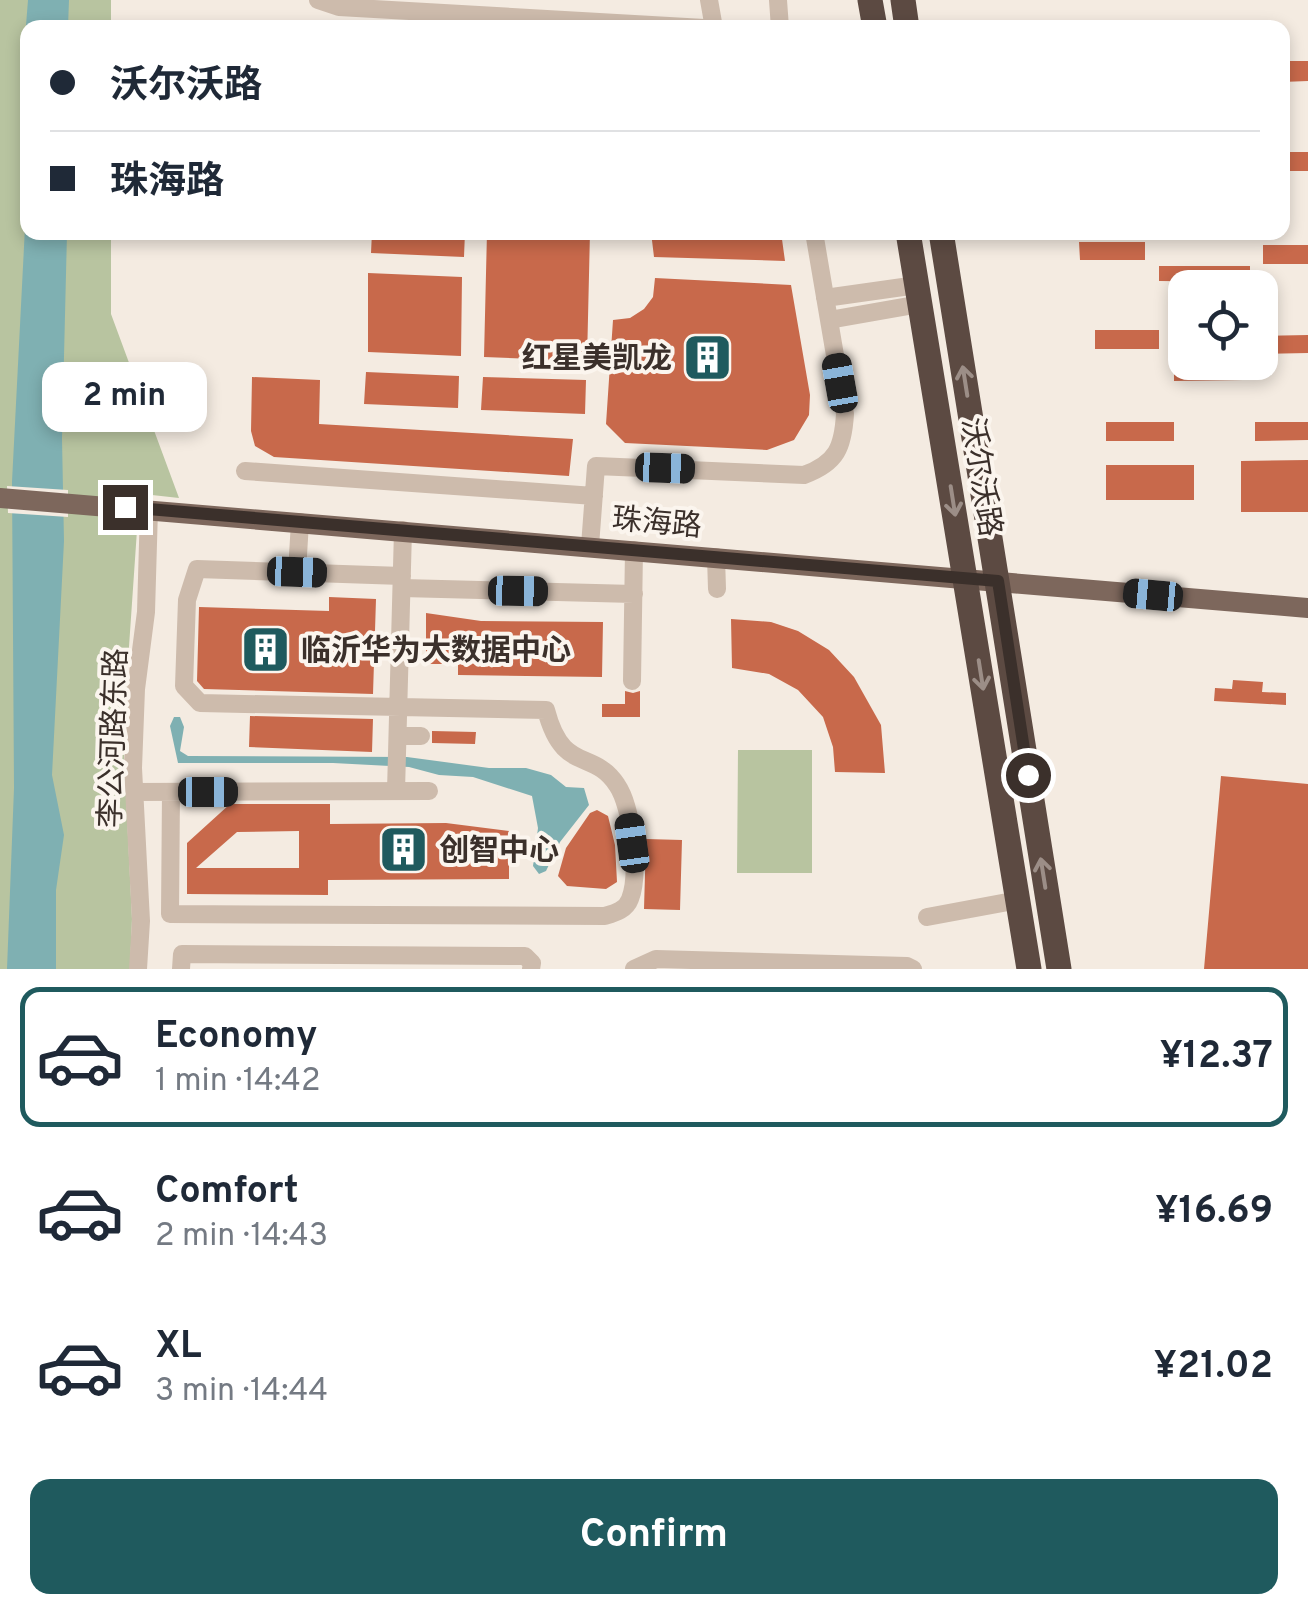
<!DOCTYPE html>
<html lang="en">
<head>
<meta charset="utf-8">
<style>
  :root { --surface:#fff; --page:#f6f6f7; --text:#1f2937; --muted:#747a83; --line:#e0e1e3; --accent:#1f5a5e }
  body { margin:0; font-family:Overpass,"Noto Sans SC",sans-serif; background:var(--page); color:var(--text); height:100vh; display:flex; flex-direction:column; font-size:38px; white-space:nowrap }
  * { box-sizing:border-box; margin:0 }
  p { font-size:32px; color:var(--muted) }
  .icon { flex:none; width:55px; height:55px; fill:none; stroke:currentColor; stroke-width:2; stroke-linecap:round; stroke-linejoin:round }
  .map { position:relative; height:969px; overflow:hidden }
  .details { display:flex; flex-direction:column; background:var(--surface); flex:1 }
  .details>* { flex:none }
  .hud { position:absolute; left:20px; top:20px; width:1270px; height:220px; border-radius:20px; box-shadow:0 5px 15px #0003; display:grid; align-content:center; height:220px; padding:0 30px; background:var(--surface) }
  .tools { position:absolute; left:1168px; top:270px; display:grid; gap:20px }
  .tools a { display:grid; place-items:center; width:110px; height:110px; border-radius:20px; background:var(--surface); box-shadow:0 5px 15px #0003; font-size:50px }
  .end { position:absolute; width:45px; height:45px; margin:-22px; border:12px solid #3b302b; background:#fff; box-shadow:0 0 0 5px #fff }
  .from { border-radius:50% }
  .bubble { position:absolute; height:70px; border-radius:20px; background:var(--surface); box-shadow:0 5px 15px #0003; font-size:32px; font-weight:700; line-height:70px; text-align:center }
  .car { position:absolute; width:30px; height:60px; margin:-30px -15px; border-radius:12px; box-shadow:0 0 8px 2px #0007; background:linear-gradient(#222 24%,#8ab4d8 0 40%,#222 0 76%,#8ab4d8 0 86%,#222 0) }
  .hud b { display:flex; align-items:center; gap:35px; height:95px; font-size:38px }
  .hud b+b { border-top:2px solid var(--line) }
  .hud i { width:25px; height:25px; background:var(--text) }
  ul { padding:18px 0 0; list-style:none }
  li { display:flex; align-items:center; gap:30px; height:140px; margin:0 20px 15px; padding:0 10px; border:5px solid transparent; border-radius:20px }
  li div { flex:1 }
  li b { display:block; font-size:38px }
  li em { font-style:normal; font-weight:700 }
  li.on { border-color:var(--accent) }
  li>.icon { width:90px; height:90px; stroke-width:1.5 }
  .action { display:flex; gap:20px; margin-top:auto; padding:20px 30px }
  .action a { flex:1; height:115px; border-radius:20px; background:var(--accent); color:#fff; font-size:40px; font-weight:700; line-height:115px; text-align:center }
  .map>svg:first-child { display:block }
</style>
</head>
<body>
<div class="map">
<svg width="1308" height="969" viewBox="0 0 1308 969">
  <rect width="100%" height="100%" fill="#f4ebe1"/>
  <path fill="#b8c4a0" d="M0,0H111V27L28,28V232L111,233V314L179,498L143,494L137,530L123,734L132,919L130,969H0Z
    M738,750H812V873H737Z"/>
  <path fill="#7fb0b2" d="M28,0H69L68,27L28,28L27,169L25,38Z
    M27,188L28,232L67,233L62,439L64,541L52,775L64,835L56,890V969H7L14,788L12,482Z
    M174,717H180L184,727L180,751L188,756L407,757L489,768H526L551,775L566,787L584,788L589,805L560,842L546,871L539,874L533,866L538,828L532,796L473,777L439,775L409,767L333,763H178L170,726Z"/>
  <path fill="#f4ebe1" d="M7,486L68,490V517L8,513Z"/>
  <path fill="#c8694b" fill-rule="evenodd" d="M1282,61H1308V81L1282,82Z
    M1282,152H1308V171H1282Z
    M372,232H465L464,257L371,253Z
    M487,232H590L587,361L484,357Z
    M651,232H781L785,261L654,257Z
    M1079,242H1145V260H1080Z
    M1263,245H1308V264H1263Z
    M1159,266H1250V282L1159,281Z
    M368,273L462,277L461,356L368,352Z
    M655,278L791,285L810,395L809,415L794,440L767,450L625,443L606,424L613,320L630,318L644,309L653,297Z
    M1095,330H1159V349H1095Z
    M1308,335V353L1260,354V336Z
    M1242,362L1243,380L1174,381V363Z
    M366,372L459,376L458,408L364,404Z
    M252,377L320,380L319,424L573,439L569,476L274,457L255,446L251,431Z
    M483,377L586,380L585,414L481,410Z
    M1106,422H1174V441H1106Z
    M1255,422H1308V440L1255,441Z
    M1308,460V512H1241V461Z
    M1106,465H1194V500H1106Z
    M329,597L376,599L373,694L204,689L197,681L199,607L329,611Z
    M426,613L481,621L603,622L602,677L458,675V664H426Z
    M731,619L771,622L798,631L829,650L854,677L881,725L885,773L835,772L833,747L823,717L798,690L769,674L732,668Z
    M1233,680L1263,682L1262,692L1286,693V705L1214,701L1215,688L1232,689Z
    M625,691L633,693L640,691V717H602V704H625Z
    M250,716L373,719L372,752L249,747Z
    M432,731L476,732L475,744L432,743Z
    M1221,776L1308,784V969H1204Z
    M230,804H330V824L446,823L509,831V879L328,880V895L187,894V843ZM299,831V868H196L237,832Z
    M597,810L608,816L615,845L617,882L606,889L567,886L558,876L566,848L590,813Z
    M646,839L682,840L680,910L644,909Z"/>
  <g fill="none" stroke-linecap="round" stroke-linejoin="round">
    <path stroke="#cdbbac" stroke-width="18" d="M318,0L339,7L704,28
      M709,0L714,28
      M778,0L780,28
      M825,298L917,285
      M829,320L920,304
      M245,471L594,496
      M590,546L596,466L804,475C837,463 843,447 845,414L814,232
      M716,557L717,589
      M297,572L300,522
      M402,588L634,594
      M632,681L634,550
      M398,736H421
      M396,791L403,530
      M134,792L429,791
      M171,792L170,914L605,916C615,913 626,910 630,899C640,874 632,807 617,785C593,748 563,775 546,710L200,703L184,686L187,600L197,569L402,576
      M927,917L1018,900
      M138,969L141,921L133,768L136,689L146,612L149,509
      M181,969L182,954L525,956L532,963L531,969
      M634,969L656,959L907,966L913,969"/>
    <path stroke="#7d675c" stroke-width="20" d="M0,498L1308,608"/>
    <path stroke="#5c4a42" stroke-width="25" d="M870,0L875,28
      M903,0L907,28
      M908,232L1029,969
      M941,232L1059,969"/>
  </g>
  <defs><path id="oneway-shaft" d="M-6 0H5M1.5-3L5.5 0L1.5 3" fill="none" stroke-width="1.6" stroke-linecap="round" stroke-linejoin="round" transform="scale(2.5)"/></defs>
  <g stroke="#9c8e87">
    <use href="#oneway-shaft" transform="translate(965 381) rotate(-99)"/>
    <use href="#oneway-shaft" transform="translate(953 501) rotate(81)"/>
    <use href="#oneway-shaft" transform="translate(981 675) rotate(81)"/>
    <use href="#oneway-shaft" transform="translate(1043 873) rotate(-99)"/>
  </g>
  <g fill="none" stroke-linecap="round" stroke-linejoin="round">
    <path stroke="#3b302b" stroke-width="12" d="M125,507L998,581L1028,775"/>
  </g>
  <defs>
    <symbol id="building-square" viewBox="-11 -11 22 22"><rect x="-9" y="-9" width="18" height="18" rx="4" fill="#1f5a5e" stroke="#fbf5ee"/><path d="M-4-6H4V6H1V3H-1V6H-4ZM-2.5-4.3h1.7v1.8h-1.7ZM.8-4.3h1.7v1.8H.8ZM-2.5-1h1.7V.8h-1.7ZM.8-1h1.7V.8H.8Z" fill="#fff"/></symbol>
  </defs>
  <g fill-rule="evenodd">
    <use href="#building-square" x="680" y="330" width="55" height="55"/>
    <use href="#building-square" x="238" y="622" width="55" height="55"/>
    <use href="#building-square" x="376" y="822" width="55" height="55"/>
  </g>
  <g text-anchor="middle" stroke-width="8" stroke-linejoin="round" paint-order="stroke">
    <g font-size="30" font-weight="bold" fill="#3b302b" stroke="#fbf5ee" text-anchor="start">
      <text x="672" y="368" text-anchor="end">红星美凯龙</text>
      <text x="301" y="660">临沂华为大数据中心</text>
      <text x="439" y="860">创智中心</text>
    </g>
    <g font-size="30" fill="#3b302b" stroke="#fbf5ee">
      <text transform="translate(982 477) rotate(81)" y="10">沃尔沃路</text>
      <text transform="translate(657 522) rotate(5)" y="10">珠海路</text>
      <text transform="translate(113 738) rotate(-88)" y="10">李公河路东路</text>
    </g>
  </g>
</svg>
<div class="tools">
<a><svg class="icon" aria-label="locate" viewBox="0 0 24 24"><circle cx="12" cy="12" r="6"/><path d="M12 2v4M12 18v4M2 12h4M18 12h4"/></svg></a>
</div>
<i class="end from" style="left:1028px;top:775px"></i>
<i class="end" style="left:125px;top:507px"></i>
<div class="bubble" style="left:42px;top:362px;width:165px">2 min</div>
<i class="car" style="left:840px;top:383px;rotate:350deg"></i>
<i class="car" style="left:665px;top:468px;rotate:92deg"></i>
<i class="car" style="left:297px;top:572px;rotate:92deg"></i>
<i class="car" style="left:518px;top:591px;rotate:91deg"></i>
<i class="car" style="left:1153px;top:595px;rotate:275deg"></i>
<i class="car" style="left:208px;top:792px;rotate:90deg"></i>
<i class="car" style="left:632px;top:843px;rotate:352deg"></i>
<div class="hud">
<b><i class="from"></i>沃尔沃路</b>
<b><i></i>珠海路</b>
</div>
</div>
<section class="details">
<ul>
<li class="on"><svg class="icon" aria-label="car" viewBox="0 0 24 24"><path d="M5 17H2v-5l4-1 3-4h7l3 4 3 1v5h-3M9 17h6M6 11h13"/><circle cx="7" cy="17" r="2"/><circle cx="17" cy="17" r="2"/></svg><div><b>Economy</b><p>1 min · 14:42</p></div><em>¥12.37</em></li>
<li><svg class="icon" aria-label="car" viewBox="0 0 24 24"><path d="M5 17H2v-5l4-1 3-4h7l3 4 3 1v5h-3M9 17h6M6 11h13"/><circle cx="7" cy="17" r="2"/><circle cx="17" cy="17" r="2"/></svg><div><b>Comfort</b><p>2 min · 14:43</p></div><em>¥16.69</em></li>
<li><svg class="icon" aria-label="car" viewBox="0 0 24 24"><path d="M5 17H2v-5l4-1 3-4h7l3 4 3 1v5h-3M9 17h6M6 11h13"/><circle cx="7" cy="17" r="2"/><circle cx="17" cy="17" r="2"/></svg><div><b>XL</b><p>3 min · 14:44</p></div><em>¥21.02</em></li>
</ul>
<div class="action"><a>Confirm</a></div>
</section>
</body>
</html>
